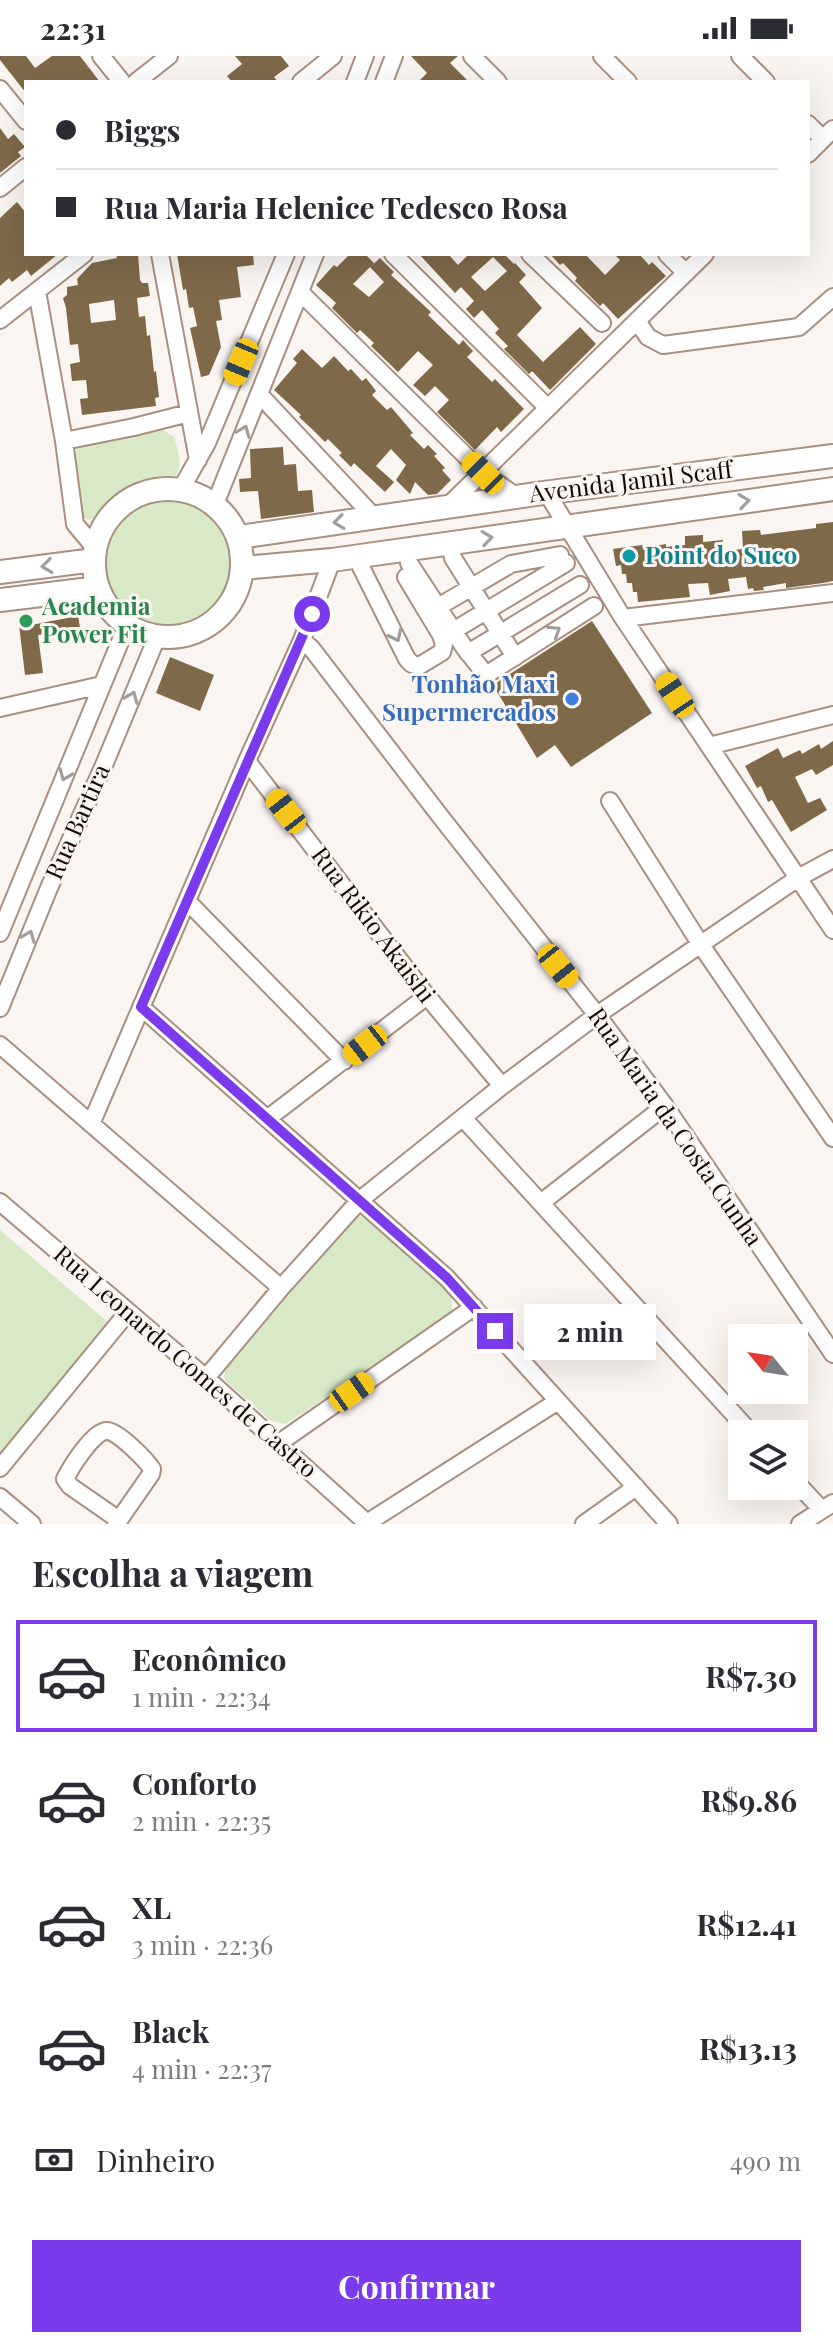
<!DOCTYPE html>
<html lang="pt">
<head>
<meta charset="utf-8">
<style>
  :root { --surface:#fff; --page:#f2f2f3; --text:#2b2b33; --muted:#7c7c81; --line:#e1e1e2; --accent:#7c3aed }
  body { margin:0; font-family:"Playfair Display",serif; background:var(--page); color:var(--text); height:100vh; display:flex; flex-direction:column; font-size:30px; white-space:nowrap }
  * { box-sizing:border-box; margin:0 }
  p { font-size:26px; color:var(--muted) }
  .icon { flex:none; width:44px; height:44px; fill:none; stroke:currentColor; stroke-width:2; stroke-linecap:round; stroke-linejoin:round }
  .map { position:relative; height:1468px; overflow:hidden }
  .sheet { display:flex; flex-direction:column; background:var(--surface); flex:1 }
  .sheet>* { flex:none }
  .top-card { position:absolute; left:24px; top:24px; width:786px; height:176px; border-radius:0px; box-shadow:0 8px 32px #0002; display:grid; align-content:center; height:176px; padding:0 32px; background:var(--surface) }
  .needle { width:52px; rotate:300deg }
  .fabs { position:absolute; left:728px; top:1268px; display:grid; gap:16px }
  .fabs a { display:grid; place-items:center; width:80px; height:80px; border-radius:0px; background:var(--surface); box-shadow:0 8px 32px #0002; font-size:40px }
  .end { position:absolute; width:36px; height:36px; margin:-18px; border:10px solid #7c3aed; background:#fff; box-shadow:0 0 0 4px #fff }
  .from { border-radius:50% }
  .bubble { position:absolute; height:56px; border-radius:0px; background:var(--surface); box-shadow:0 8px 32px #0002; font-size:26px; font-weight:700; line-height:56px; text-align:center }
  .car { position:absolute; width:24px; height:48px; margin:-24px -12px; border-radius:10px; box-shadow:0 0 6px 2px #0007; background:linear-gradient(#f5c518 24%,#345 0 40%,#f5c518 0 76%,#345 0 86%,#f5c518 0) }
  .top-card b { display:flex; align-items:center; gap:28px; height:76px; font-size:30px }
  .top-card b+b { border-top:2px solid var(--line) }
  .top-card i { width:20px; height:20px; background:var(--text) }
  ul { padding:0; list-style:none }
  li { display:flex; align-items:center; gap:24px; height:112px; margin:0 16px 12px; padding:0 16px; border:4px solid transparent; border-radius:0px }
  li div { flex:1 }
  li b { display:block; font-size:30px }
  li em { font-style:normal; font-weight:700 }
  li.selected { border-color:var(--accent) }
  li>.icon { width:72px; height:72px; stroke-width:1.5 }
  h2 { padding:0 32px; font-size:36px; line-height:96px }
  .pay { display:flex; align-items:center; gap:20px; height:88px; padding:0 32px; font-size:30px }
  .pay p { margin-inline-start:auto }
  .primary-button { display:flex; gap:16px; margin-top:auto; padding:16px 32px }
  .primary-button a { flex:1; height:92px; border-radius:0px; background:var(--accent); color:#fff; font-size:32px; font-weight:700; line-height:92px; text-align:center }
  .status { display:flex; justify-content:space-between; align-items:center; height:56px; padding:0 40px; background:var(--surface); direction:ltr }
  .status svg { height:22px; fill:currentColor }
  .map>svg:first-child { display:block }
</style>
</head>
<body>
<div class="status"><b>22:31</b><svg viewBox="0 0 49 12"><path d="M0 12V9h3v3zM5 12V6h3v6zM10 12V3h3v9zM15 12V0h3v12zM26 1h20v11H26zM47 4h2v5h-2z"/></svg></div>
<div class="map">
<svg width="833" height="1468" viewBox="0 0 833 1468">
  <rect width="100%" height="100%" fill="#fbf5f2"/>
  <path fill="#d8e9c8" d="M162,373L174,381C177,392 183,407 177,418C168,432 144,429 130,435C115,442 104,461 88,464L81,460C79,438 67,403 82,385Z
    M105 503a67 67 0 1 1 134 0a67 67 0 1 1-134 0Z
    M364,1159L452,1236V1256L286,1368L271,1365L226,1325L224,1320L226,1313L354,1162Z
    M0,1174L109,1267L0,1396Z"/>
  <path fill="#7e6949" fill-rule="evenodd" d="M0,0H26L35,12L52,0H80L100,26H26V37L0,4Z
    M235,0H281L289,10L274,21L278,26H232L227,20L242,8Z
    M411,0H458L450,7L469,26H418L427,17Z
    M0,72L8,83L14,78L25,91L18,96L21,100L0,117Z
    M17,146L26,157V198H58L31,220L27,214L12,226L9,222L0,230V162Z
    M116,198H138L140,224L142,227H148L150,240L137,242L139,261L145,260L147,280L150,279L154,316L156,315L159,341L155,342L156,350L82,359L80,343L88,342L86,324L72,325L70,308L80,306L78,288L70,289L66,252L63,242L67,239V231L78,229L77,223L92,207L117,202ZM114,244L116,264L91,267L89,248Z
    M177,198H253L254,209L237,211L241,241L219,244L222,264L216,265L221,291L209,319L201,321L190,272L197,270L193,251L189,252L186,233L183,234Z
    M350,198H365L374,207L370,211L380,202L394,216L391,219L431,256L428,259L459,289L463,284L473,295L467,301L492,326L495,323L524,353L501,376L497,371L475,394L437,356L449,344L435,330L425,340L413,329L433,309L418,295L398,316L371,290L374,287L360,274L357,277L332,252L336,247L316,229L334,209L337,211ZM370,211L384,226L369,241L353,228Z
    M419,198H448L458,209L469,198H504L514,208L515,207L526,219L519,226L542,252L517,279L543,306L580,271L596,288L550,334L532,315L529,318L504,293L508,290L495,277L499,273L482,254L474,262L466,253L474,245L461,231L455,237ZM493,201L507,215L485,235L471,221Z
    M550,198H585L605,219L620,204L614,198H639L649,209L652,206L666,220L618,263L603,247L600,250L575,225L577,222L563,207L560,209Z
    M302,293L322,312L334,300L348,315L351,313L362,325L366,322L376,335L372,339L387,354L391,351L413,377L410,379L424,393L428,389L437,398L434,400L445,412L442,414L451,424L437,438L428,439L415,426L410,438L396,424L406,409L391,393L376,410L394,426L385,436L354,407L351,411L339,399L342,397L328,383L325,386L313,374L299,361L301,359L274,334L297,307L293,303Z
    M283,391L284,409L296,408L298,435L312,434L314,456L261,463L258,435L240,436L239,423L251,422L250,393Z
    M833,466V525L823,527L786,532V527L763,531L764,534L754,535L753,532L748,533L746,521L728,523L730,535L710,539L708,527L688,528L690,541L638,546L637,536H633L632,527H627L626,518H622L621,509L616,510L613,493L642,489L643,492L666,488V491L685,489V480L703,479V486L723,484L724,495L743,493L742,475L760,474L761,479L816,472V468Z
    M78,560L80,571L38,579L43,617L25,619L19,569L36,568Z
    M592,565L652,657L571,711L555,689L537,702L493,629Z
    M170,601L214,619L200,655L156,637Z
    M833,685V709L816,719L812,713L795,721L808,747L820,742L827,754L791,776L772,744L768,746L761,730L757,732L745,710L778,692L783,702L800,694L802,698L819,688L821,693Z"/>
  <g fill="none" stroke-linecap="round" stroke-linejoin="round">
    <defs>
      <path id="minor" d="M101,0L122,26
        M472,0L498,26
        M602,0L628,26
        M740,0L766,26
        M136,26L169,0
        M301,26L333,0
        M355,26L365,0
        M384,26L394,0
        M0,33L26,65
        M808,68L823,83
        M808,98L833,73
        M0,132L26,111
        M160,198L198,404
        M393,198L548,352
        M530,198L602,267
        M667,198L686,217
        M37,235L64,385L75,468L95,492
        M300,236L483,417L517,441
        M0,264L84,198
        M637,265L648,281L663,289L799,271L833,241
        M259,338L374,461
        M64,385L134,371L189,357
        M181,433L207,387L286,198
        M547,437L623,562L833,874
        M215,448L315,198
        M447,451L705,198
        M450,487L453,502L515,601
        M409,507L464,591L486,619L594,550
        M361,511L407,603L412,608L419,610L442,596L444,588L441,579L406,521
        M438,551L511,508L560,499
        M623,562L833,537
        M453,575L566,507
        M302,584L312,593L440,760L597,959L665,1050L833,1298
        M468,597L580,529
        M0,652L102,629
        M709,690L833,659
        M247,705L427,940L502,1030
        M610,745L701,889L833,1082
        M188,846L344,1005
        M0,877L127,569
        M141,951L447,1222L669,1468
        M0,952L49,832L104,709L157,581
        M0,989L281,1232
        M463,1062L752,1378
        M267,1063L427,940
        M91,1068L247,705L302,584L332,504
        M0,1146L206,1322L368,1468
        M542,1146L665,1050
        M206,1322L281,1232L360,1144L502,1030L597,959L798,822L833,803
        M279,1387L474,1251
        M0,1412L128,1256
        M794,1424L822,1454
        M0,1441L32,1468
        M367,1467L558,1345
        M116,1468L119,1464L151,1418L152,1413C146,1404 118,1375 107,1375C94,1374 71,1411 65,1423L70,1430L119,1464
        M584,1468L636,1431
        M800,1468L833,1447"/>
      <path id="major" d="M94 507a74 74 0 1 1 148 0a74 74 0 1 1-148 0Z
        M239,481L543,437L833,400
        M243,512L332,504L833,433
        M0,516L94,504
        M0,544L98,532"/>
    </defs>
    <use href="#minor" stroke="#a98f7f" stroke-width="20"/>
    <use href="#major" stroke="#a98f7f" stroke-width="26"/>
    <use href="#minor" stroke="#fff" stroke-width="16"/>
    <use href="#major" stroke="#fff" stroke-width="22"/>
  </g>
  <defs><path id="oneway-chevron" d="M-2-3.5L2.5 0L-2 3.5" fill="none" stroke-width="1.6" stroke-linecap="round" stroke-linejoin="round" transform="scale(2)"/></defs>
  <g stroke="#a19d9b">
    <use href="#oneway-chevron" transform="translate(244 375) rotate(-68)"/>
    <use href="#oneway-chevron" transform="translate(744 445) rotate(-8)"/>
    <use href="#oneway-chevron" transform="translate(339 466) rotate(172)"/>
    <use href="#oneway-chevron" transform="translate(487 482) rotate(-8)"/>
    <use href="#oneway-chevron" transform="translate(47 510) rotate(173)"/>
    <use href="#oneway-chevron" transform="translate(555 575) rotate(-33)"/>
    <use href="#oneway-chevron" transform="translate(396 580) rotate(64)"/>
    <use href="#oneway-chevron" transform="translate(132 641) rotate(-68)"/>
    <use href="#oneway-chevron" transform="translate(65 719) rotate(112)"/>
    <use href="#oneway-chevron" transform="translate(29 880) rotate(-68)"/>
  </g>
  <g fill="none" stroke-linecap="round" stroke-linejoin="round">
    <path stroke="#7c3aed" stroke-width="10" d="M312,558L141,951L447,1222L495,1275"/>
  </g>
  <circle fill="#0f9aa8" stroke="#fbf5f2" stroke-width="3" cx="629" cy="500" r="8"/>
  <circle fill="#2e9e5b" stroke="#fbf5f2" stroke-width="3" cx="26" cy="565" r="8"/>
  <circle fill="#3f7fe0" stroke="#fbf5f2" stroke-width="3" cx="572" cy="643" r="8"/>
  <g text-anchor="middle" stroke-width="6" stroke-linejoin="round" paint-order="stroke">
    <g font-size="24" fill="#140b06" stroke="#fbf5f2">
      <text transform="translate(631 426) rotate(-7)" y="8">Avenida Jamil Scaff</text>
      <text transform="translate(78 766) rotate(-66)" y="8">Rua Bartira</text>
      <text transform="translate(373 869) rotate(53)" y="8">Rua Rikio Akaishi</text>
      <text transform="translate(675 1071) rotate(55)" y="8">Rua Maria da Costa Cunha</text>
      <text transform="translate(185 1306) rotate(41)" y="8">Rua Leonardo Gomes de Castro</text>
    </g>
    <g font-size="24" font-weight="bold" fill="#0d838f" stroke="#fbf5f2" text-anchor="start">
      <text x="645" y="508">Point do Suco</text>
    </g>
    <g font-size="24" font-weight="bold" fill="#27864d" stroke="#fbf5f2" text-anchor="start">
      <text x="42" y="559">Academia<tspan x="42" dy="28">Power Fit</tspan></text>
    </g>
    <g font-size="24" font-weight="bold" fill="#366cbe" stroke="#fbf5f2" text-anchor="end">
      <text x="556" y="637">Tonhão Maxi<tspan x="556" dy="28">Supermercados</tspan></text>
    </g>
  </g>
</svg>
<div class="fabs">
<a><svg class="needle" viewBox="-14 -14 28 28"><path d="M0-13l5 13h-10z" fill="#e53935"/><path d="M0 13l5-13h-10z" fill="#7c7c81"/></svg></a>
<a><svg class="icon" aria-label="layers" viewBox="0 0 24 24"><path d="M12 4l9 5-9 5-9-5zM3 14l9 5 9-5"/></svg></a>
</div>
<i class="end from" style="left:312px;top:558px"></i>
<i class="end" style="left:495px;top:1275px"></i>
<div class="bubble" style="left:524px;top:1248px;width:132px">2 min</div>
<i class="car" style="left:241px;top:306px;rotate:203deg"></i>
<i class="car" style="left:483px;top:417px;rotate:315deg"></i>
<i class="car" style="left:675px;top:639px;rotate:326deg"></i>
<i class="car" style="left:286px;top:755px;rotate:322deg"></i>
<i class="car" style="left:558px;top:910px;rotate:141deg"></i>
<i class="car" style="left:365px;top:989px;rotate:232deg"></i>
<i class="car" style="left:352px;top:1336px;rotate:55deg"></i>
<div class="top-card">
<b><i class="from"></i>Biggs</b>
<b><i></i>Rua Maria Helenice Tedesco Rosa</b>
</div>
</div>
<section class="sheet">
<h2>Escolha a viagem</h2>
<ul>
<li class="selected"><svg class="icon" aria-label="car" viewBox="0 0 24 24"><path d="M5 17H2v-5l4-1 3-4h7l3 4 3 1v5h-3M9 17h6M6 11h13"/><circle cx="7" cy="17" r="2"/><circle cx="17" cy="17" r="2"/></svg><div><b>Econômico</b><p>1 min · 22:34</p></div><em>R$7.30</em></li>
<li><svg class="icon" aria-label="car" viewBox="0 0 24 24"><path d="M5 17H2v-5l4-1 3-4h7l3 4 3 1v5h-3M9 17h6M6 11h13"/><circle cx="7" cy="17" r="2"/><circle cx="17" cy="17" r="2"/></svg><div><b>Conforto</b><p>2 min · 22:35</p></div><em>R$9.86</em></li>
<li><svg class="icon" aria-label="car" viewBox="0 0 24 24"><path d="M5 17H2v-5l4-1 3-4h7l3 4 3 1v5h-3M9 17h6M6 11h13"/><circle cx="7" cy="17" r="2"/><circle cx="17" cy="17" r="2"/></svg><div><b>XL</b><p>3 min · 22:36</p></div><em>R$12.41</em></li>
<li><svg class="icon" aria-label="car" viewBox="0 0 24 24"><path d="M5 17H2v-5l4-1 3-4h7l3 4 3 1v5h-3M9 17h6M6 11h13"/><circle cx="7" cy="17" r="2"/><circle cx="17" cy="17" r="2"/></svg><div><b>Black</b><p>4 min · 22:37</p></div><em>R$13.13</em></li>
</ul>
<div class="pay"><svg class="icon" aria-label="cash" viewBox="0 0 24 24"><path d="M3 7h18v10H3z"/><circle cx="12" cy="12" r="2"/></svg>Dinheiro<p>490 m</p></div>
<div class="primary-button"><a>Confirmar</a></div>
</section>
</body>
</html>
